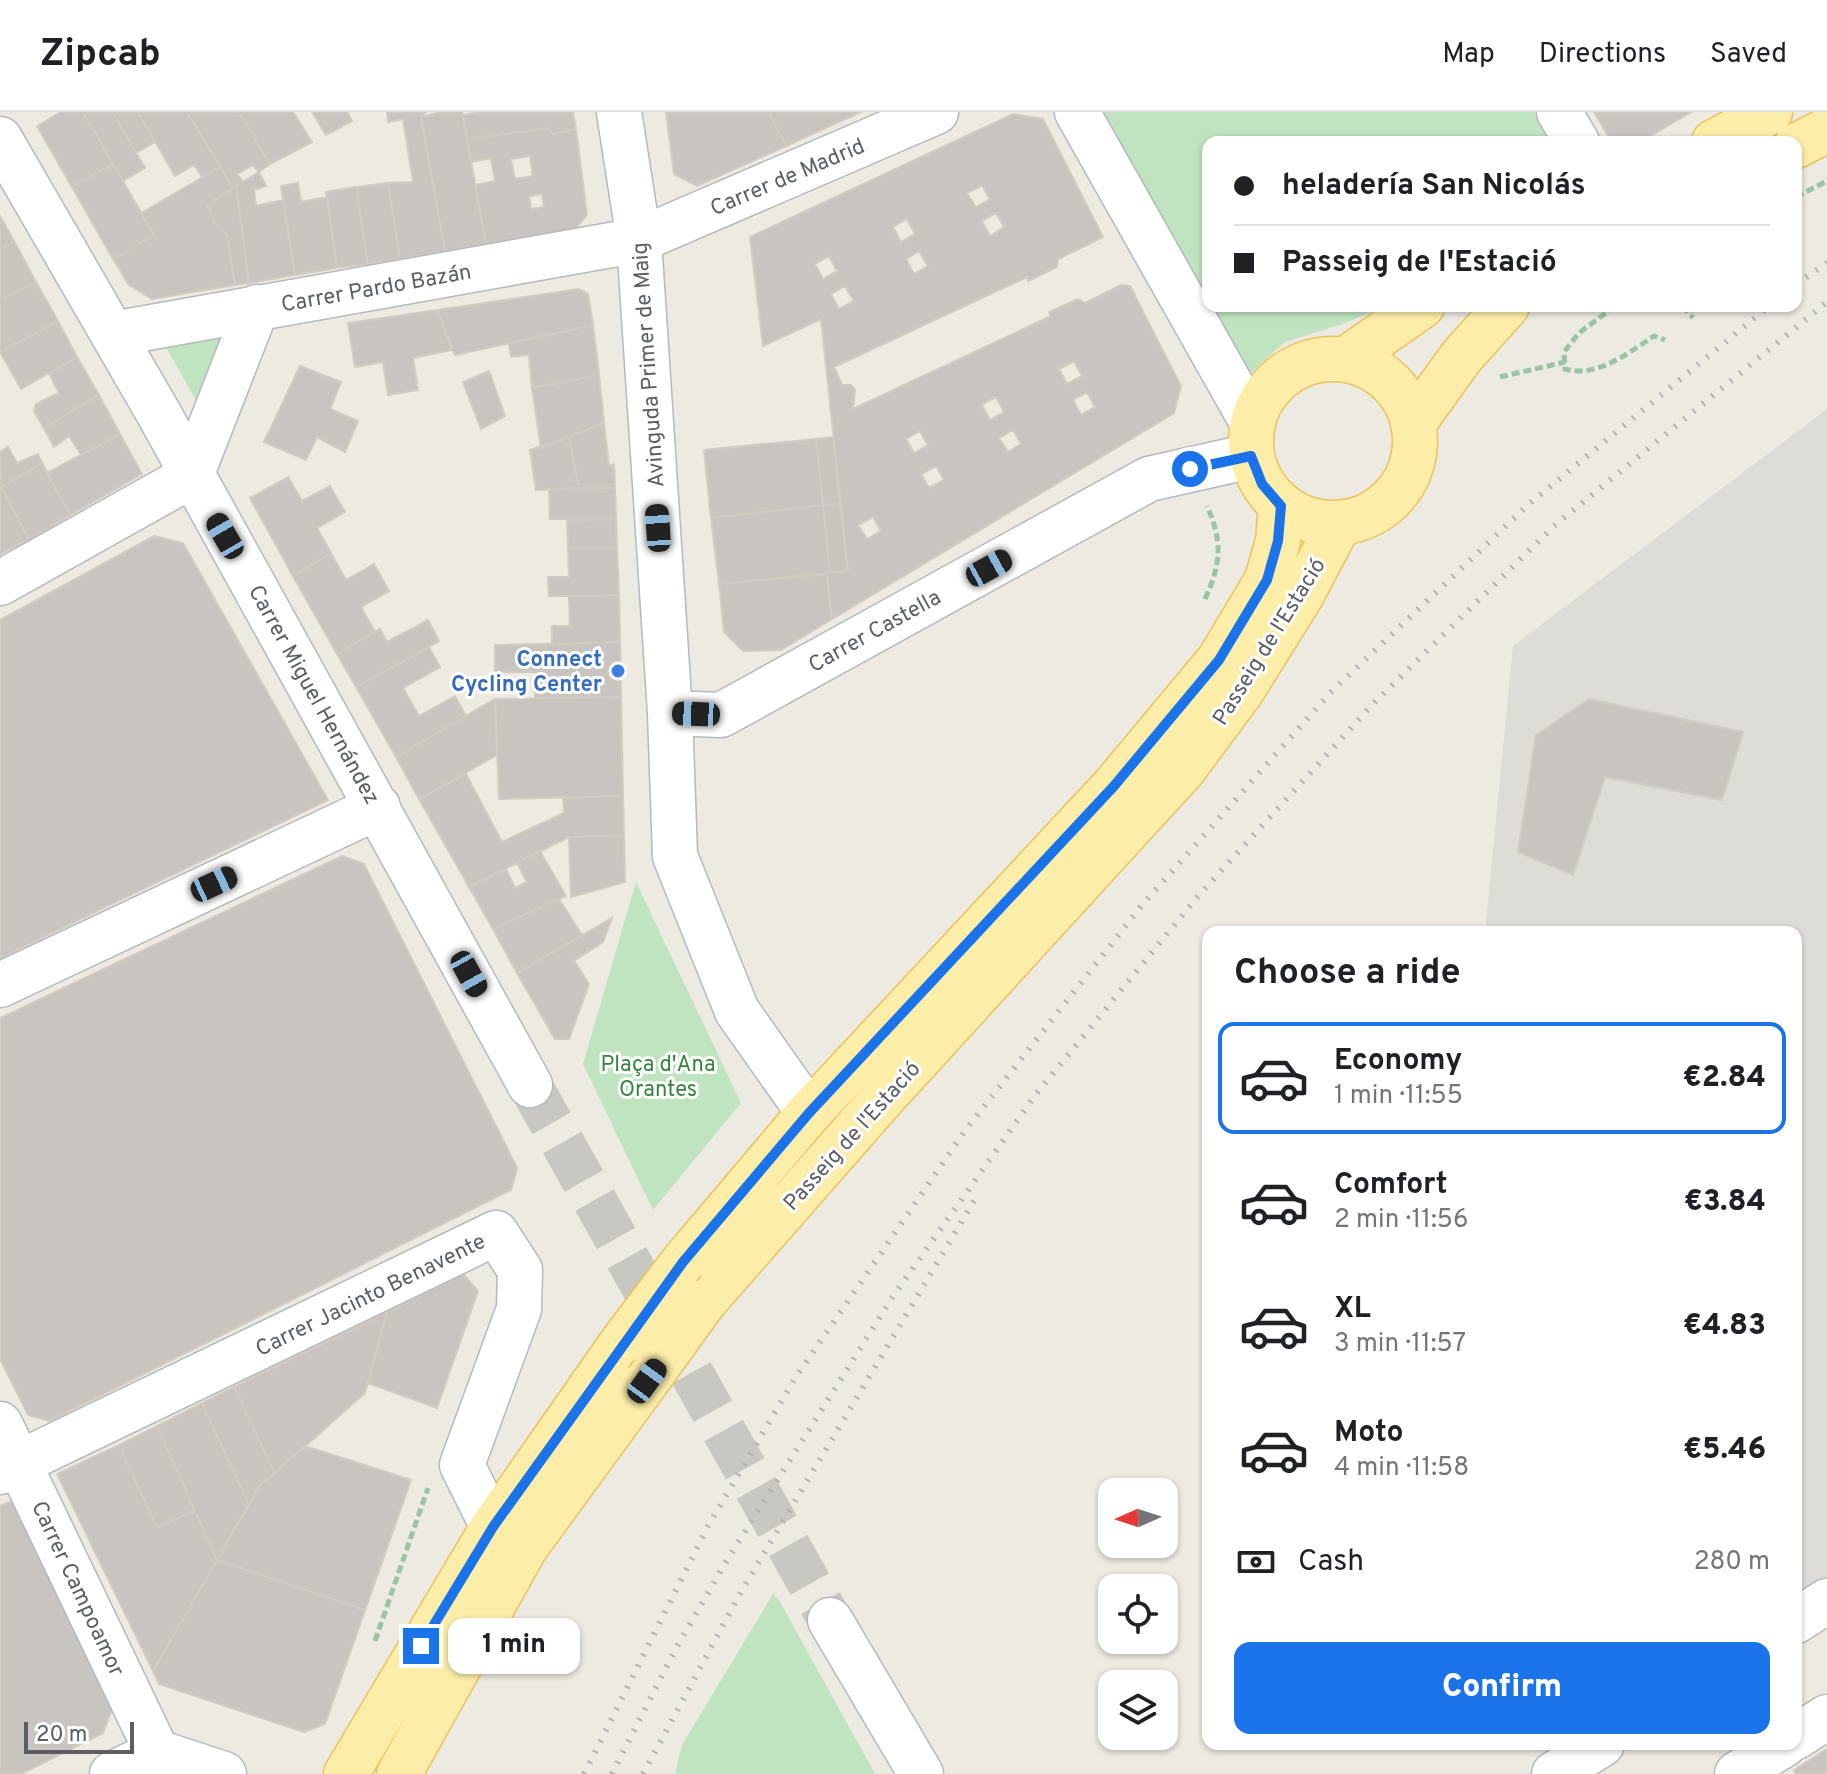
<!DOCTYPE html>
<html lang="en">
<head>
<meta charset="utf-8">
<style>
  :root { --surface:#fff; --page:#f2f2f2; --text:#202124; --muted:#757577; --line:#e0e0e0; --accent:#1a73e8 }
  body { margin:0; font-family:Overpass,sans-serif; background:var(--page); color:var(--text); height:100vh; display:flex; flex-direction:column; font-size:30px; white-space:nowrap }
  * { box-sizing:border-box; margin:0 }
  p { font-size:26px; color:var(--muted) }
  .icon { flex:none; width:44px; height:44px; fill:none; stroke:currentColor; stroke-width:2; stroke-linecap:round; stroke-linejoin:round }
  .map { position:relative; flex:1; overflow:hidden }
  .sheet { position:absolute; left:1202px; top:814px; width:600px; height:824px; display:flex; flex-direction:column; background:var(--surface); border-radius:16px; box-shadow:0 2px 6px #0004 }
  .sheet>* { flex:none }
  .banner { position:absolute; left:1202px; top:24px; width:600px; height:176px; border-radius:16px; box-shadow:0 2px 6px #0004; display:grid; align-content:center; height:176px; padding:0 32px; background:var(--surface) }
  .needle { width:52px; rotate:267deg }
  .controls { position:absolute; left:1098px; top:1366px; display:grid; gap:16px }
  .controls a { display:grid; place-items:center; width:80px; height:80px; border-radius:16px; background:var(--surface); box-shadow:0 2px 6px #0004; font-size:40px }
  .scale { position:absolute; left:24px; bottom:20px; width:110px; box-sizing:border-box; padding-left:8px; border:4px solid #5b5e63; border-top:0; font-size:22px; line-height:28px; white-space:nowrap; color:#5b5e63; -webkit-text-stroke:6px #fff; paint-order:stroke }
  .end { position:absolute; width:36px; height:36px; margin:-18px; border:10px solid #1a73e8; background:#fff; box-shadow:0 0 0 4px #fff }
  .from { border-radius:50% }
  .bubble { position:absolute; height:56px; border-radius:16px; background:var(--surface); box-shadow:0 2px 6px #0004; font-size:26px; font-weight:800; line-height:56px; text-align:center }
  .car { position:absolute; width:24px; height:48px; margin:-24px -12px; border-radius:10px; box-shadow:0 0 6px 2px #0007; background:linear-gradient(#222 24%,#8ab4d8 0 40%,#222 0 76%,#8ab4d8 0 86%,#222 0) }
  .banner b { display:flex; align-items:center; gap:28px; height:76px; font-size:30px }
  .banner b+b { border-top:2px solid var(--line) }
  .banner i { width:20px; height:20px; background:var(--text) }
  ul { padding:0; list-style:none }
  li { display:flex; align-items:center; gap:24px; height:112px; margin:0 16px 12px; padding:0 16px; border:4px solid transparent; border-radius:16px }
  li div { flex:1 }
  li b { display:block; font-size:30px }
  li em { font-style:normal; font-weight:800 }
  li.active { border-color:var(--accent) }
  li>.icon { width:72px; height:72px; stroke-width:1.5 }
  h2 { padding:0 32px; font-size:36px; line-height:96px }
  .pay { display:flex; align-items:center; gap:20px; height:88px; padding:0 32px; font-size:30px }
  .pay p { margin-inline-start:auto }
  .action { display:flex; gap:16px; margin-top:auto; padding:16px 32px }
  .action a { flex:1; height:92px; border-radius:16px; background:var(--accent); color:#fff; font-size:32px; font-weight:800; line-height:92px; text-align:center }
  header { display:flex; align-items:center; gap:48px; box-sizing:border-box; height:112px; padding:0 40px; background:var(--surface); border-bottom:2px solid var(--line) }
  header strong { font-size:38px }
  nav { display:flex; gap:44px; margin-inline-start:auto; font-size:28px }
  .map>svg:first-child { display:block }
</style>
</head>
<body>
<header>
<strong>Zipcab</strong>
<nav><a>Map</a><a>Directions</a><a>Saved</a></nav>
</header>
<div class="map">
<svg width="1827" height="1662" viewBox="0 0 1827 1662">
  <rect width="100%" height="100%" fill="#edeae2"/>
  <path fill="#dedcd7" d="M1827,297V1480L1796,1492V820H1485L1513,534Z"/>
  <path fill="#c0e4bf" d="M1097,0H1534L1552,30H1208V194H1386L1340,213L1285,230L1248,263Z
    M227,221L197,290L163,230Z
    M636,770L741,991L653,1098L583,952Z
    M773,1482L779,1488L875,1662H675L682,1633Z"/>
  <path fill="#c8c5c0" stroke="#d1ccc1" stroke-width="2" fill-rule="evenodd" d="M61,0H83L113,52L72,75L37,14Z
    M83,0H112L145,56L123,69Z
    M112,0H138L155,30L136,41Z
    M138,0H187L220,55L202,65L194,53L175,64Z
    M187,0H239L270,52L259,60L253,53L237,62L243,70L233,76Z
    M239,0H293L312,30L270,52Z
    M312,0H347L352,9L326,23Z
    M387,0H426L421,5L445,139L400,147L388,71L413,70L403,7L388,10Z
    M441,0H462L486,132L445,139L421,5Z
    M481,0H573L576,17L552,22L549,16L467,27L463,3Z
    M666,0H773L769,2L786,34L697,74L674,62Z
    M773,0H861L786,34L769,2Z
    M1594,0H1691L1640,30L1610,27Z
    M1013,2L1043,7L1103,125L1058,147L1057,155L1028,169L1027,165L834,255L842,273H851L855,277L853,297L1051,204L1049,200L1078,187L1085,191L1121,173L1130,174L1181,274L1174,301L832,507L827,462L848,459L821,207L763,234L750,125ZM982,73L990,87L976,95L967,81ZM996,101L1004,115L990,124L982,109ZM907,107L915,122L901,130L893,115ZM919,139L928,154L914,162L906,147ZM829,144L837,159L823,167L815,152ZM845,174L854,189L839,197L831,182ZM1074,249L1082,264L1067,272L1059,257ZM1087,280L1095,295L1081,303L1073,288ZM996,285L1004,300L990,308L982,293ZM1013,318L1021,332L1008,340L999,326ZM920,319L928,333L914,341L906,327ZM936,354L944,368L929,376L921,362ZM873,405L881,419L867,427L858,413Z
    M549,16L552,22L576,17L587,103L574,118L486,132L475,73L495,69L491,46L472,50L467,27ZM530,44L533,64L515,67L511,47ZM542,82L544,95L531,97L529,84Z
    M113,52L154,123L113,147L72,75Z
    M220,55L233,76L207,93L214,110L227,123L235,173L152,187L129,173L113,147L154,123L141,101Z
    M259,60L266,74L254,78L256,94L283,88L295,163L249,171L236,74Z
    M298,71L301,90L327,85L337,156L295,163L281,74Z
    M388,71L400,147L368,152L356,75Z
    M236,74L249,171L235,173L227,123L214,110L207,93Z
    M356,75L368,152L337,156L326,80Z
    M0,104L14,129L0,136Z
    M14,129L36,170L0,188V136Z
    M36,170L58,209L0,240V188Z
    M579,177L588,182L593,213L455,243L437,198Z
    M437,198L452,238L413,246L418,278L388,283L383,250L355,255L348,211Z
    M58,209L77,245L21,277L0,240Z
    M593,213L599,263L532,276L529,243L511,245L509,232Z
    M77,245L99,283L44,316L34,299L36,292L59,281L49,261Z
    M300,254L341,270L330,297L358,309L345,340L317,325L306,348L264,330Z
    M489,259L505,304L481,317L463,270Z
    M599,263L604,311L541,336L532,276Z
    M99,283L120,322L81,343L69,324L54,335L44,316Z
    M604,311L609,354L614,352L615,376H579L569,325Z
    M120,322L142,362L70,403L47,361Z
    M569,325L579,376L536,378L530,338Z
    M833,325L840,392L823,393L816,327Z
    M816,327L823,393L711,406L704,338Z
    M8,335L17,351L38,342L42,351L1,375L0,340Z
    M42,351L70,403L29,427L1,375Z
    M288,365L302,389L330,374L345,400L317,416L331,441L293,464L250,386Z
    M0,374L29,427L0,442Z
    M615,376L616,407H550L549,377Z
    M840,392L848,459L830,461L823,393Z
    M823,393L830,461L719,472L711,406Z
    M616,407L617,436H568L567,408Z
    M154,424L183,431L328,688L0,846V508Z
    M568,436H617L619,483L549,484L548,465H569Z
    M331,441L346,468L374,452L389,479L361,495L375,520L337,542L293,464Z
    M827,462L832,507L781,538L743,539L724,520L719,472Z
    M619,483L620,530L552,532V514H570L569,484Z
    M428,508L439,529L356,575L337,542L380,517L387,530Z
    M620,530L621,585L535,586V560H495V533Z
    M429,535L440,555L403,576L419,604L455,584L466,604L396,645L356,575Z
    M621,585L623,684L499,687L495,587Z
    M495,587L497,643L419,687L396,645Z
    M1589,587L1743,620L1722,688L1605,665L1573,763L1518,740L1536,623Z
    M466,662L502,730L564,701L563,686L623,684L624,724L569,725L469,775L419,687Z
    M624,724L625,770L571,785L569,725Z
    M540,739L566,784L493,817L469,775L506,757L515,776L527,770L517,751Z
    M342,744L364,752L517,1056L511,1078L50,1309L28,1303L0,1247V906Z
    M559,787L582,823L517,861L493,817Z
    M612,806L603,830L574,849L589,872L569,927H555L517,861Z
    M463,1162L478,1179L437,1296L368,1271L387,1200Z
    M387,1200L365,1281L275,1361L234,1275Z
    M234,1275L275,1361L259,1374L249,1393L202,1291Z
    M202,1291L249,1393L217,1448L157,1314Z
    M157,1314L195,1399L157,1415L119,1333Z
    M119,1333L157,1415L195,1399L217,1448L153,1559L57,1362Z
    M305,1334L411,1368L365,1498L217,1448L259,1374Z
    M12,1389L112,1597L103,1621L21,1662H0V1394Z
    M217,1448L365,1498L325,1612L304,1620L159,1572L153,1559Z
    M1827,1637V1662H1796L1794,1658Z"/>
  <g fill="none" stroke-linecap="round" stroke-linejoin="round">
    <path stroke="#c8c7c2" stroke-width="44" stroke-dasharray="44 22" stroke-linecap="butt" d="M530,973L830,1508"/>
    <defs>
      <path id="minor" d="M619,0L639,128L670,601L675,744L737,899L809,1001
        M1077,0L1252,310
        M1559,0L1577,30
        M0,27L159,302L530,973
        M113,222L639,128L936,0
        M0,471L191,364L257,195
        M670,601L721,603L1149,367L1251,344
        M0,873L378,695
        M0,1312L157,1640
        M0,1360L496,1121L520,1158L519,1197L462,1353L493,1415
        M830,1508L921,1662
        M1796,1509L1827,1489
        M1796,1625L1827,1605
        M112,1662L157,1640L224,1662
        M1554,1662L1602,1632
        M1737,1662L1785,1632"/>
      <path id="major" d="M1714,30L1770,0
        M1796,34L1827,18
        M1251 329a82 82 0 1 1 164 0a82 82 0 1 1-164 0Z
        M1346,247L1422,194
        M1413,312L1462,244L1507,194
        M683,1150L809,1001L1114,674L1219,548L1267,468L1278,429L1281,394
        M704,1190L882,987L1183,658L1241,580L1301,484L1339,412
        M346,1662L493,1415L623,1229
        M399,1662L525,1436L647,1269"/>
    </defs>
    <use href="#minor" stroke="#b5b8bc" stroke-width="47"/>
    <use href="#major" stroke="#ecc25c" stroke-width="47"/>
    <path stroke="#99c4a5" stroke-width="5" stroke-dasharray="8 4" stroke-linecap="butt" d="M1796,85L1827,69
      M1615,194L1579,221L1564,240L1565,257C1597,266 1628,241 1654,224L1665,228
      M1683,194L1693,206
      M1500,265L1565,250
      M1205,487C1221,452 1223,430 1207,394
      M375,1529L428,1376"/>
    <use href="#minor" stroke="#fff" stroke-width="44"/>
    <use href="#major" stroke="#fceda8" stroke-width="44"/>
    <path stroke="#b1b2b3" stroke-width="6" stroke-dasharray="2 10" stroke-linecap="butt" d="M1796,172L1827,151
      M584,1662L708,1414L794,1268L964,1020L1142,793L1330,581L1529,392L1769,194
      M612,1662L675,1538L724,1453L892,1186L1036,982L1199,783L1371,594L1554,414L1827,190
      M643,1662L742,1478L977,1084"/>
    <defs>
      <path id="major-bridge" d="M623,1229L683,1150
        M647,1269L704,1190"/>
    </defs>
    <use href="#major-bridge" stroke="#ecc25c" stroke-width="47" stroke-linecap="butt"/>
    <use href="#major-bridge" stroke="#fceda8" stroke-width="44"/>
  </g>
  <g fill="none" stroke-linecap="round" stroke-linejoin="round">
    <path stroke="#1a73e8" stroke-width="10" d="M421,1534L493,1415L683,1150L809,1001L1114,674L1219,548L1267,468L1278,429L1281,394L1262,372L1251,344L1190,357"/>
  </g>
  <circle fill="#3f7fe0" stroke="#fff" stroke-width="3" cx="618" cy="559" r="8"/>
  <g text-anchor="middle" stroke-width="6" stroke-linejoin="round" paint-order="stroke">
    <g font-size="22" fill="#5b5e63" stroke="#fff">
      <text transform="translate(787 64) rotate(-23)" y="8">Carrer de Madrid</text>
      <text transform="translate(376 175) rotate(-10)" y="8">Carrer Pardo Bazán</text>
      <text transform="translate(647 253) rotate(-94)" y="8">Avinguda Primer de Maig</text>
      <text transform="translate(874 518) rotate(-29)" y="8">Carrer Castella</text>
      <text transform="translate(1268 529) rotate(-58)" y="8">Passeig de l'Estació</text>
      <text transform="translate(315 582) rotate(61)" y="8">Carrer Miguel Hernández</text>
      <text transform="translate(851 1023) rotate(-48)" y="8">Passeig de l'Estació</text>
      <text transform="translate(370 1182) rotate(-26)" y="8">Carrer Jacinto Benavente</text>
      <text transform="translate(79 1476) rotate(65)" y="8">Carrer Campoamor</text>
    </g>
    <g font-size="22" font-weight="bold" fill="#366cbe" stroke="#fff" text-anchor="end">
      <text x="602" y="554">Connect<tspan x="602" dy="25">Cycling Center</tspan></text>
    </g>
    <g font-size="22" fill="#38843b" stroke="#fff">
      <text x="658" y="959">Plaça d'Ana<tspan x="658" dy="25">Orantes</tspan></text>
    </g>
  </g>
</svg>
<div class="controls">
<a><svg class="needle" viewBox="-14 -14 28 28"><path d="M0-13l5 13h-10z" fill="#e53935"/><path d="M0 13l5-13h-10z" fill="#757577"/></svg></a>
<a><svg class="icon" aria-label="locate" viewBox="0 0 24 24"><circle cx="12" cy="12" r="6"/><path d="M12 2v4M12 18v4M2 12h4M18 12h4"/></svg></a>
<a><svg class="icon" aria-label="layers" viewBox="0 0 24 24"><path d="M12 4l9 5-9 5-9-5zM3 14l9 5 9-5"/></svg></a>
</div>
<div class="scale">20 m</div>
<i class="end from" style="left:1190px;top:357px"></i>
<i class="end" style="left:421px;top:1534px"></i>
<div class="bubble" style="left:448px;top:1506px;width:132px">1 min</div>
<i class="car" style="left:658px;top:416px;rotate:356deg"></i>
<i class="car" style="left:225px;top:424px;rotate:330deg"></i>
<i class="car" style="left:989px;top:456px;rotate:61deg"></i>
<i class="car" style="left:696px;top:602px;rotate:272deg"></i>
<i class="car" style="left:214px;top:772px;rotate:65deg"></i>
<i class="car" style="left:469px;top:862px;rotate:151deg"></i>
<i class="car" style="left:647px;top:1269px;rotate:36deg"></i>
<div class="banner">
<b><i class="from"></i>heladería San Nicolás</b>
<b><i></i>Passeig de l'Estació</b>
</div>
<section class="sheet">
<h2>Choose a ride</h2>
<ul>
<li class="active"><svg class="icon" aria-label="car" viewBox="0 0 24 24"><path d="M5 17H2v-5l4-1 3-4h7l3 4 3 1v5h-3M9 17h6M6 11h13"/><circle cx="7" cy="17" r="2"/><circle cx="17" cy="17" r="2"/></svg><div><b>Economy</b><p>1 min · 11:55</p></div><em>€2.84</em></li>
<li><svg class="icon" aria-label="car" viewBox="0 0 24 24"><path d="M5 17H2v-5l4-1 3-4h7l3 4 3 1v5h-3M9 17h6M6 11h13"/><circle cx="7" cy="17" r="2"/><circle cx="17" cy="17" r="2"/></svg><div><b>Comfort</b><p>2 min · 11:56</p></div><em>€3.84</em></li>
<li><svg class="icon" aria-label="car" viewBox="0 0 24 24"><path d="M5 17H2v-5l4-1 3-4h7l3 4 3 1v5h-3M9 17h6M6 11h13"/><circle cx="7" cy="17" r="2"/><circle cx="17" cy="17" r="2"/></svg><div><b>XL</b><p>3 min · 11:57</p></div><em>€4.83</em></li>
<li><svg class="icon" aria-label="car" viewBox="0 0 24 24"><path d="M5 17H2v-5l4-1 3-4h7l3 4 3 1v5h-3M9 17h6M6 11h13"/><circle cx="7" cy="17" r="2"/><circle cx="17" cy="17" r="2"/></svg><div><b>Moto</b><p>4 min · 11:58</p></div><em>€5.46</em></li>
</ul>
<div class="pay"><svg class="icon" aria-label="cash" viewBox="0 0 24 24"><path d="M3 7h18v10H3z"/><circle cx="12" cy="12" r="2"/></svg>Cash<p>280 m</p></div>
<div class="action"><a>Confirm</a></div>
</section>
</div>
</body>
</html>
